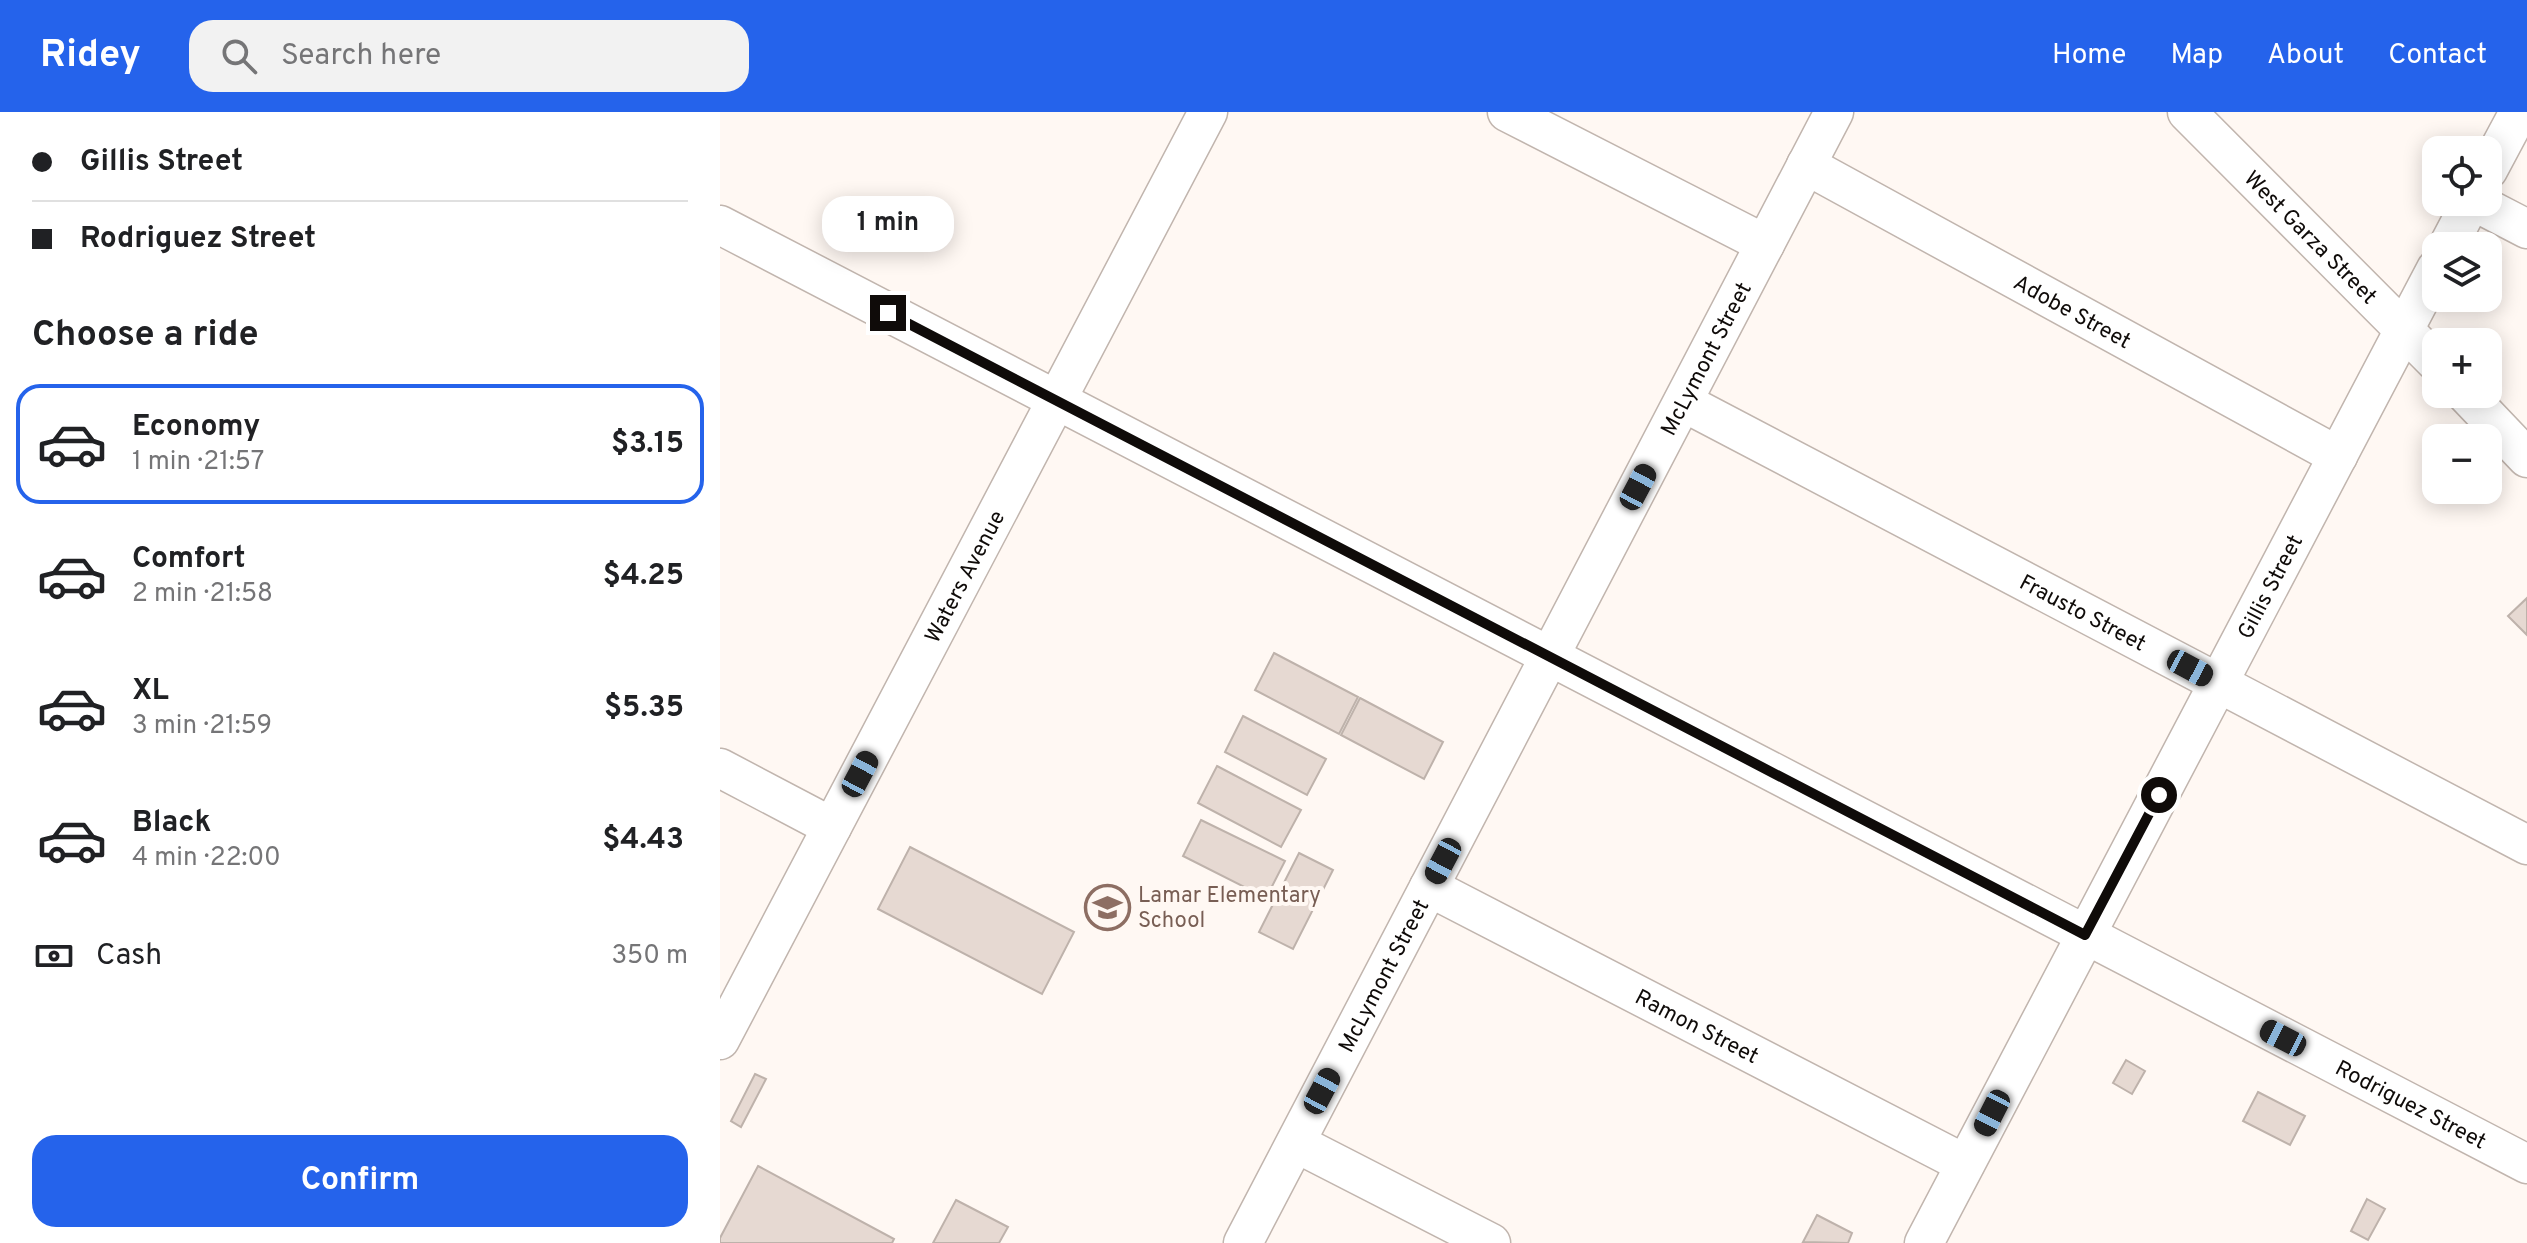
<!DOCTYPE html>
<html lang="en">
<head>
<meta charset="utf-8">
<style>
  :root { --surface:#fff; --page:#f2f2f2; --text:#202124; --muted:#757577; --line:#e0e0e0; --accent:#2563eb }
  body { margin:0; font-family:Overpass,sans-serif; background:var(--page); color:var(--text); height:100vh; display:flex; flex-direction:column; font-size:30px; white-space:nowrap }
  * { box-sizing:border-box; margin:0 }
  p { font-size:26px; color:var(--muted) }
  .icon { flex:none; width:44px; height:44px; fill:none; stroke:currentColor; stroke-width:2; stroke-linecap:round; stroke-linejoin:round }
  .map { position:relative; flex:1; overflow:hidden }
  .side { display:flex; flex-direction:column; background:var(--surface); width:720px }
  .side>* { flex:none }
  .guide { display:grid; align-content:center; height:176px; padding:0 32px; background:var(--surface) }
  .buttons { position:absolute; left:1702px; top:24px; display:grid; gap:16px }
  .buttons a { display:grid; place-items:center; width:80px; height:80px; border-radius:16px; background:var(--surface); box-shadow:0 4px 20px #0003; font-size:40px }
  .end { position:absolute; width:36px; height:36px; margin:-18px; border:10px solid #0f0b09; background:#fff; box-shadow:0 0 0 4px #fff }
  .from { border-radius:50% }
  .bubble { position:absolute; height:56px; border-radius:24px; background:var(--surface); box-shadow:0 4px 20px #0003; font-size:26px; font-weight:700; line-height:56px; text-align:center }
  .car { position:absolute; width:24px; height:48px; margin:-24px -12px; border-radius:10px; box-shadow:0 0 6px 2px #0007; background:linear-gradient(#222 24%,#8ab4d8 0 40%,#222 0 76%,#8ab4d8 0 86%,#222 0) }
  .guide b { display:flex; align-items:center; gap:28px; height:76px; font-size:30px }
  .guide b+b { border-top:2px solid var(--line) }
  .guide i { width:20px; height:20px; background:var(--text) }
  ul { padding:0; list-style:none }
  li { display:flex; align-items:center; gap:24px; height:120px; margin:0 16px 12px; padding:0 16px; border:4px solid transparent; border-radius:24px }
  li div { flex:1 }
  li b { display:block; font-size:30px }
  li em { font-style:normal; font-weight:700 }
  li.current { border-color:var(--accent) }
  li>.icon { width:72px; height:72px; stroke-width:1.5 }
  h2 { padding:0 32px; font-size:36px; line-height:96px }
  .pay { display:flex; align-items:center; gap:20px; height:88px; padding:0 32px; font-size:30px }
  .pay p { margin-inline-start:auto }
  .cta { display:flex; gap:16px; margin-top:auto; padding:16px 32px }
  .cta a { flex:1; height:92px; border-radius:24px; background:var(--accent); color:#fff; font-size:32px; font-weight:700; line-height:92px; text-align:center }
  header { display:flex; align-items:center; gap:48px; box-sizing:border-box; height:112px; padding:0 40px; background:var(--accent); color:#fff }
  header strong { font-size:38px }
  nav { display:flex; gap:44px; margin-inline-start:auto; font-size:28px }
  .search { width:560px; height:72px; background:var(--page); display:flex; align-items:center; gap:20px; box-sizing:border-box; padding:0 28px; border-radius:24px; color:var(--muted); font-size:30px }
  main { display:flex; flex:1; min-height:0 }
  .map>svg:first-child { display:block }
</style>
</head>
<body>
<header>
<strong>Ridey</strong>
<div class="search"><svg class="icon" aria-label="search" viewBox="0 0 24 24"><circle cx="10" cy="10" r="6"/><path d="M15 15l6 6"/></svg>Search here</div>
<nav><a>Home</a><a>Map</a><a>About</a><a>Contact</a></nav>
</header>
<main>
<section class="side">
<div class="guide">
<b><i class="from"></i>Gillis Street</b>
<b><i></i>Rodriguez Street</b>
</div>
<h2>Choose a ride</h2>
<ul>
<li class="current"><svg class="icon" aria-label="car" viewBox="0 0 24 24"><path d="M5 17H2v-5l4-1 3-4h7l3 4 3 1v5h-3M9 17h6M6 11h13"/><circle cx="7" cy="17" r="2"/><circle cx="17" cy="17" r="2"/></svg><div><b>Economy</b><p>1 min · 21:57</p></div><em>$3.15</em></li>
<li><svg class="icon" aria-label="car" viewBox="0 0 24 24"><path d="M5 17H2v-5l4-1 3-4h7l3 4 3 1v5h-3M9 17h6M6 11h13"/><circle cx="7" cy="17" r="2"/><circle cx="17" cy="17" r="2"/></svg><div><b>Comfort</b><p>2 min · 21:58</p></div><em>$4.25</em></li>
<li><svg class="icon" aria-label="car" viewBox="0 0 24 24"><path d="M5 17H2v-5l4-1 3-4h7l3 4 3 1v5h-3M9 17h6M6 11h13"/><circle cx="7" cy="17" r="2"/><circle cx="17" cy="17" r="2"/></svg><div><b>XL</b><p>3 min · 21:59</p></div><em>$5.35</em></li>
<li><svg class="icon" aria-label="car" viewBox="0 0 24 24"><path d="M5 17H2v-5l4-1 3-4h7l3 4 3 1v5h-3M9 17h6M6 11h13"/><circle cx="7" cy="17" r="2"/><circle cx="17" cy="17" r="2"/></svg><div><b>Black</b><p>4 min · 22:00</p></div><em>$4.43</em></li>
</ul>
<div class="pay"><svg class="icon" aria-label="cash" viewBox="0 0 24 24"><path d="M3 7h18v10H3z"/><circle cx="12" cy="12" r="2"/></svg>Cash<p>350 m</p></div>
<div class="cta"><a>Confirm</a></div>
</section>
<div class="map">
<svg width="1807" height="1131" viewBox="0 0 1807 1131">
  <rect width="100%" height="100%" fill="#fff8f3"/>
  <path fill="#e6d9d2" stroke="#beb2ab" stroke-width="2" d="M1807,486V523L1788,504Z
    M554,541L638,585L619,622L535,578Z
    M640,586L723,630L704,667L621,623Z
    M523,604L606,647L587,683L505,640Z
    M497,654L581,698L561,735L478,691Z
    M481,708L565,749L546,786L463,744Z
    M190,735L354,820L322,882L158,797Z
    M579,741L613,758L573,837L539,820Z
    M1406,948L1425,959L1412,982L1393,971Z
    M35,962L46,967L21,1015L11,1009Z
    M1538,980L1585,1004L1570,1033L1523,1009Z
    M38,1054L174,1127L172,1131H0V1126Z
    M1647,1087L1665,1097L1648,1128L1631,1119Z
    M236,1088L288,1115L279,1131H213Z
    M1097,1103L1132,1121L1128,1131L1083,1130Z"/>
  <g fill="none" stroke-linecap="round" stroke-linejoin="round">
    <defs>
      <g id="minor">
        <path d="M787,0L1045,132"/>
        <path id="s1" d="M1467,0L1716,250"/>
        <path id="s2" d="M1086,53L1618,344"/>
        <path d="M1768,58L1799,0"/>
        <path d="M1755,90L1807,117"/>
        <path id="s3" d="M0,113L1807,1052"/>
        <path d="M1728,134L1751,90"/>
        <path d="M1746,282L1807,346"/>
        <path id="s4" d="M963,290L1807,733"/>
        <path d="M0,656L112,715"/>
        <path id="s5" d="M709,775L1245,1052"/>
        <path id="s6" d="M0,928L488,0"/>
        <path d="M576,1031L771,1131"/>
        <path id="s7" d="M523,1131L1114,0"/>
        <path id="s8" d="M1204,1131L1716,157"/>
      </g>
    </defs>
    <use href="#minor" stroke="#c1b5ae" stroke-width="41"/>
    <use href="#minor" stroke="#fff" stroke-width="38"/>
  </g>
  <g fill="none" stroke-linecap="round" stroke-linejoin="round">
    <path stroke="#0f0b09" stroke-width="10" d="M168,201L1365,823L1439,683"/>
  </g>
  <defs>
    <symbol id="school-ring" viewBox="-11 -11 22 22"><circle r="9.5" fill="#fff8f3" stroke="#8d6e63" stroke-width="1.5"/><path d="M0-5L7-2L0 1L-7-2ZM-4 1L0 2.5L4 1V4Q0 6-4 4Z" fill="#8d6e63"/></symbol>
  </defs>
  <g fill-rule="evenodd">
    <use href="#school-ring" x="362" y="770" width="51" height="51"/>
  </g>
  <g text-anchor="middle" stroke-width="8" stroke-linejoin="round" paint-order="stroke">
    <g font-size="22" fill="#0f0b09" stroke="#fff8f3">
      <text dy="8" stroke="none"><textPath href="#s1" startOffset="176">West Garza Street</textPath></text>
      <text dy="8" stroke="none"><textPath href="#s2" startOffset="304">Adobe Street</textPath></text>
      <text dy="8" stroke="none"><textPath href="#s7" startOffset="998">McLymont Street</textPath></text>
      <text dy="8" stroke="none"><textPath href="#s6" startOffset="524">Waters Avenue</textPath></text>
      <text dy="8" stroke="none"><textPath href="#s8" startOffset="742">Gillis Street</textPath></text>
      <text dy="8" stroke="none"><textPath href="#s4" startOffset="452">Frausto Street</textPath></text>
      <text dy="8" stroke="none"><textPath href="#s7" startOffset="302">McLymont Street</textPath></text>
      <text dy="8" stroke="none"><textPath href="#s5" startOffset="302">Ramon Street</textPath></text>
      <text dy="8" stroke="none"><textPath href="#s3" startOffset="1906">Rodriguez Street</textPath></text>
    </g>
    <g font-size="22" fill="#785e54" stroke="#fff8f3" text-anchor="start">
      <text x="418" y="790">Lamar Elementary<tspan x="418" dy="25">School</tspan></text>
    </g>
  </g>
</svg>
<div class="buttons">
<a><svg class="icon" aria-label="locate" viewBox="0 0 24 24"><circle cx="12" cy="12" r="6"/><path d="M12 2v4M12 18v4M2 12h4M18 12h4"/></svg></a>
<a><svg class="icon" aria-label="layers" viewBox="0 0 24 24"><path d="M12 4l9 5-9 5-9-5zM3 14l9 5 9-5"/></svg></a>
<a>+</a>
<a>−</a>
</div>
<i class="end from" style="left:1439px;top:683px"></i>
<i class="end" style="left:168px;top:201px"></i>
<div class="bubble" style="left:102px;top:84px;width:132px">1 min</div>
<i class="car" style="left:918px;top:375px;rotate:28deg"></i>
<i class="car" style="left:1470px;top:556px;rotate:118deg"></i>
<i class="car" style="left:140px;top:662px;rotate:28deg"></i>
<i class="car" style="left:723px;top:749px;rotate:208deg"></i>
<i class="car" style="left:1563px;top:926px;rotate:297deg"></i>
<i class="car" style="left:602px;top:979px;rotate:28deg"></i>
<i class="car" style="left:1272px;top:1001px;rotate:207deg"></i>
</div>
</main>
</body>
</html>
